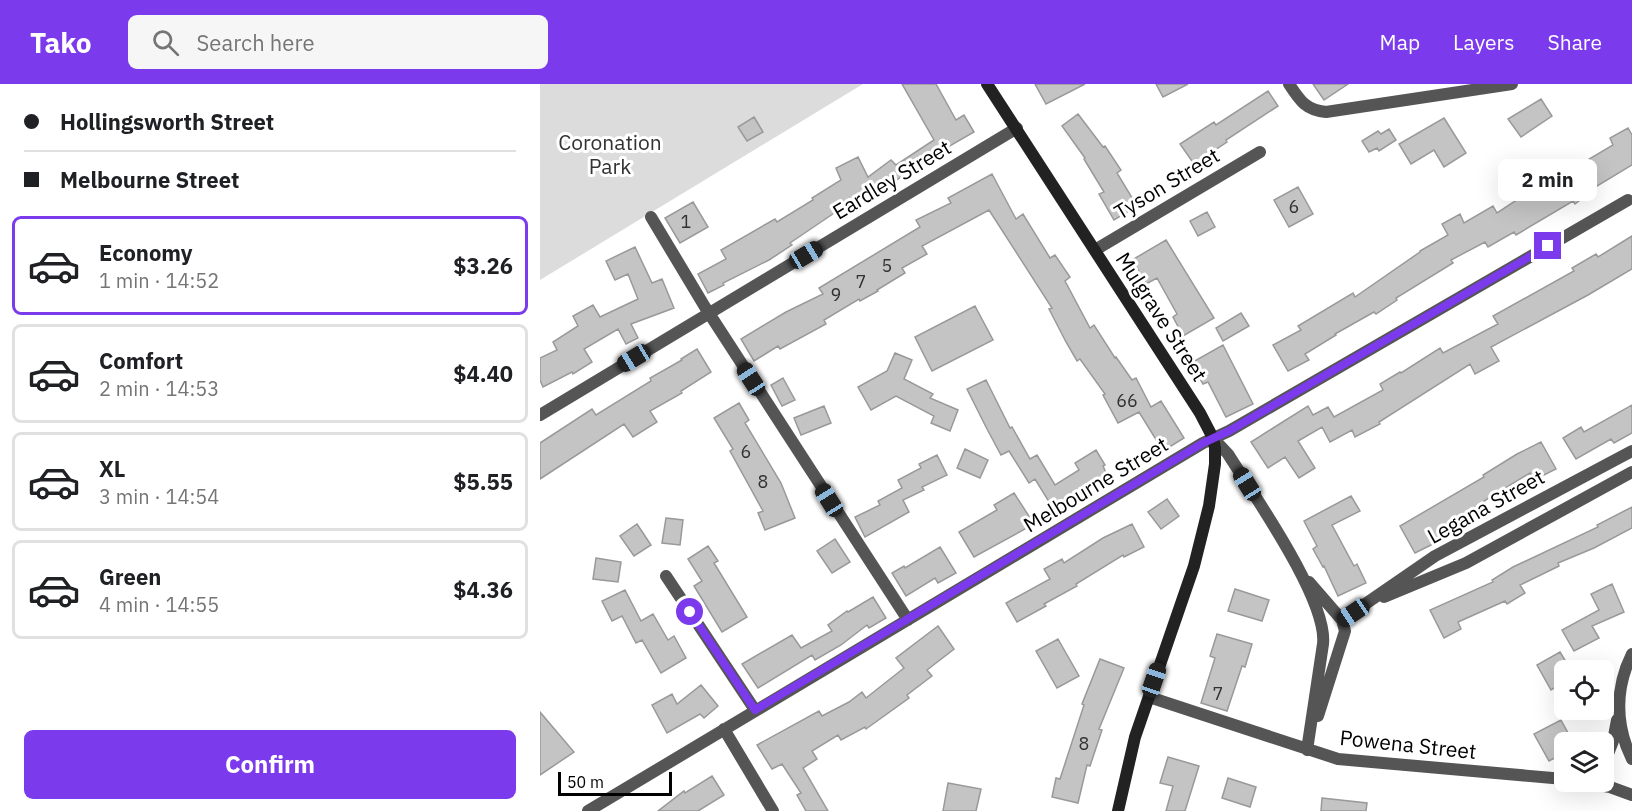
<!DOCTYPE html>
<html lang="en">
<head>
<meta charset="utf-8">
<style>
  :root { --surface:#fff; --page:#f6f6f6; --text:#202124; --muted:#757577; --line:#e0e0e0; --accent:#7c3aed }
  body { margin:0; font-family:"IBM Plex Sans",sans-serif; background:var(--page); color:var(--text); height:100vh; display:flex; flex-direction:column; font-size:22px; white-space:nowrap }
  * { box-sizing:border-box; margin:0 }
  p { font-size:20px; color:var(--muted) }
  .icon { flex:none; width:33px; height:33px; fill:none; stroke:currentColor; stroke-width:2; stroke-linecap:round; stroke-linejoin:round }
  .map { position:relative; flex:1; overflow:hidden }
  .side { display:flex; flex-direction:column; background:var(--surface); width:540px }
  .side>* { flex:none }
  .top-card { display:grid; align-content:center; height:132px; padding:0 24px; background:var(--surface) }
  .fabs { position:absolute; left:1014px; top:576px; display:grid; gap:12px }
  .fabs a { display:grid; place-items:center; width:60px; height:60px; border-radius:9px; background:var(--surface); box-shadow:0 6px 24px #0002; font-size:30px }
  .scale { position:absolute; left:18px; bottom:15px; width:114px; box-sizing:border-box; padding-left:6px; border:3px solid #000; border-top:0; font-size:16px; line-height:21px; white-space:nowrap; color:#000; -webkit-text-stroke:4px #fff; paint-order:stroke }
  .end { position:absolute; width:27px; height:27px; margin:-14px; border:8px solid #7c3aed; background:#fff; box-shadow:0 0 0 3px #fff }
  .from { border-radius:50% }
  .bubble { position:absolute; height:42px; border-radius:9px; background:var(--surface); box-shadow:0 6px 24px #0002; font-size:20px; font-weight:700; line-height:42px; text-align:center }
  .car { position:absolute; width:18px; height:36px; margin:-18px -9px; border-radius:8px; box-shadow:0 0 4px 2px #0007; background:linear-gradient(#222 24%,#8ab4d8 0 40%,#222 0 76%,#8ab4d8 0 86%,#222 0) }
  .top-card b { display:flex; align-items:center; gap:21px; height:57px; font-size:22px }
  .top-card b+b { border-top:2px solid var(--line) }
  .top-card i { width:15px; height:15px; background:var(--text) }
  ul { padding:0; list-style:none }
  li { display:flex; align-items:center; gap:18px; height:99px; margin:0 12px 9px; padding:0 12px; border:3px solid var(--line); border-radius:9px }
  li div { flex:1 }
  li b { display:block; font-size:22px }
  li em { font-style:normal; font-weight:700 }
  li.active { border-color:var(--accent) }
  li>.icon { width:54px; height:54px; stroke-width:1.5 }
  .button { display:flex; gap:12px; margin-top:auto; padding:12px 24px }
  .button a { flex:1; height:69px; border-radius:9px; background:var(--accent); color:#fff; font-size:24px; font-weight:700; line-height:69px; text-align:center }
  header { display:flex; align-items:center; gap:36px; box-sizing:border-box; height:84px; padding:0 30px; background:var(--accent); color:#fff }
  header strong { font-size:28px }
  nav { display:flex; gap:33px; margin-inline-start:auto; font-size:21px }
  .search { width:420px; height:54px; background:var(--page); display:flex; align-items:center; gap:15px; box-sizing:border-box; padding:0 21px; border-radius:9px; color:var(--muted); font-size:22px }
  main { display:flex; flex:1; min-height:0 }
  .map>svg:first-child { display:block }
</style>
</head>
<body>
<header>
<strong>Tako</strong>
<div class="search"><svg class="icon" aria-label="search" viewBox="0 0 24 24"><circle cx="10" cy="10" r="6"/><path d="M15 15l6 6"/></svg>Search here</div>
<nav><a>Map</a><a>Layers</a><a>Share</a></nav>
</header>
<main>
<section class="side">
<div class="top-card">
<b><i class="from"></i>Hollingsworth Street</b>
<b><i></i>Melbourne Street</b>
</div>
<ul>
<li class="active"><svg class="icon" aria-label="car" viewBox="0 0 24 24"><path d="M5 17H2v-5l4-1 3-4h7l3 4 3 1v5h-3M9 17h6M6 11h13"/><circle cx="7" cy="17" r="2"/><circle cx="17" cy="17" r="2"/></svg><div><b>Economy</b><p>1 min · 14:52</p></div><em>$3.26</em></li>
<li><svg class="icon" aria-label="car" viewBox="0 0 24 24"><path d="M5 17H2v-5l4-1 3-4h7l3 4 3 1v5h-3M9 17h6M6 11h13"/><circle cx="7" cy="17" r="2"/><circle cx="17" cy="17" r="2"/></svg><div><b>Comfort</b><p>2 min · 14:53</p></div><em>$4.40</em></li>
<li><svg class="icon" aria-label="car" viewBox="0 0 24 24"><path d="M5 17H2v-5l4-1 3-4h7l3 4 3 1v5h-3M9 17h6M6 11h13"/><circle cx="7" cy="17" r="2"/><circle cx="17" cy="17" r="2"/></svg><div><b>XL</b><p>3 min · 14:54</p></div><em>$5.55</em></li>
<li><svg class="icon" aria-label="car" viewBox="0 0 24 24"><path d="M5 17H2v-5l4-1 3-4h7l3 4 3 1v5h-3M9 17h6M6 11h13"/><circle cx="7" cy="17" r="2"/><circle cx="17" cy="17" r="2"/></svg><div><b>Green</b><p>4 min · 14:55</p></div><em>$4.36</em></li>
</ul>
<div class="button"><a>Confirm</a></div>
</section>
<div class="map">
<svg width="1092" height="727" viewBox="0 0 1092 727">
  <rect width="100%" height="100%" fill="#fff"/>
  <path fill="#dcdcdc" d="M0,0H323L0,196Z"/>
  <path fill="#c4c4c4" stroke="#999" stroke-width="1.5" d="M362,0H396L416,36L424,31L434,48L373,83L337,112L315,123L312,117L250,159L252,161L229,176L183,199L184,201L168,209L158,190L186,175L181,166L235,135L237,138L273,116L272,114L301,96L296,84L318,73L328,93L351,76L356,81L394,56Z
    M495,0H545L506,20Z
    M616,0H648L623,13Z
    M773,0H808L784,16Z
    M728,7L738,22L686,56L687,58L654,80L640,60L674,38L676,41Z
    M1001,15L1012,32L981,53L968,35Z
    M538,30L563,63L565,62L581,86L577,89L597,122L574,136L559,110L564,108L544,75L545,74L522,42Z
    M214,33L223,48L207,57L198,43Z
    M904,34L926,69L904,83L894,66L871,80L859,60Z
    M1088,44L1092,51V81L1047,108L1048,110L1035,120L1033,117L976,151L974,148L948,163L945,158L911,176L913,179L856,214L857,216L836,230L834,228L795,250L796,251L765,270L769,276L748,287L733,261L761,246L758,242L813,209L815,213L880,168V167L908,151L902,140L920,130L924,139L953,122L957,129L989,108L987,106L1006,96L1010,103L1029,87L1073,61L1070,54Z
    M849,45L856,56L839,67L837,64L829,68L822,57L838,47L841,50Z
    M452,90L476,135L483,130L510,174L515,171L530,193L525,197L550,244L554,241L575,274L576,273L592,296L596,294L611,323L621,317L644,354L623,367L599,328L578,339L563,311L565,310L540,275L537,277L526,258L509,225L512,224L449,126L382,162L387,170L362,184L365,189L337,206L338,207L320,217L319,215L284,236L286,240L240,265L238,262L214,277L201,255L246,228L283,210L279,204L380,143L376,136L411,119L408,114Z
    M758,103L773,130L749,143L734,116Z
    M153,118L168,143L140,159L125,134Z
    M667,128L675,143L658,152L650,137Z
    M1092,152V185L1048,211L951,263L959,277L935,290L930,280L839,338L840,340L815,353L812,346L790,358L782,343L758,357L775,384L759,394L745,373L728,384L711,358L768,322L773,331L788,323L794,333L843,306L840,300L860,288L861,289L900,264L903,269L958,240L953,232L1034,187L1032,184L1056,170L1058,173Z
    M626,156L674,234L643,252L633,233L637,230L617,194L606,200L592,176Z
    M95,163L112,199L122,195L134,224L91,240L98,254L86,260L78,245L44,265L52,278L33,290L32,288L3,303L0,296V274L17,266L13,258L38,242L33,232L53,221L60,233L98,215L88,190L75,196L66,177Z
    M435,222L453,256L392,287L375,253Z
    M701,229L709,242L683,257L676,244Z
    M683,261L713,320L686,333L668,298L663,300L651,279Z
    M157,265L171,288L141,307L142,309L110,327L117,338L93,353L84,340L0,395V359L52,325L56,331L111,297L110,294L142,276L141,275Z
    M355,269L372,276L364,295L393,310L390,314L418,326L410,347L391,339L394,332L356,312L331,326L318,303L347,287Z
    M243,294L255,316L242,322L231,301Z
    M446,296L470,344L472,343L490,375L497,371L515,401L539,386L535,379L556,366L565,381L563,382L567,391L530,412L532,415L514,426L495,395L489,399L469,367L461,371L447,345L427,305Z
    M199,319L209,336L205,339L241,399L255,434L225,446L218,429L223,427L190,367L193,365L174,334Z
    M1092,321V349L1074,359L1071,355L1036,375L1023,354L1041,343L1044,348Z
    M284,322L291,339L261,351L254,334Z
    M1001,358L1016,385L994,396L990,389L944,417L949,425L909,452L875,469L860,442L944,393L943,391L977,370Z
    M425,365L448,376L440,394L417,384Z
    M397,371L407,391L382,403L384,406L363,416L369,428L325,453L315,433L340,421L338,417L362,404L358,396L381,384L379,380Z
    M474,409L494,440L434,473L419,448L457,426L454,421Z
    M811,412L820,427L792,441L814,482L817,480L826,499L798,512L784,482L783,483L773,465L777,462L764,437Z
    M627,415L639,432L621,445L608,428Z
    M1092,423V444L1054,464L1018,479L1019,482L980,501L985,509L967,520L965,517L918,538L921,545L904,554L890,526L953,498L952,496L973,483L1058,443L1057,441Z
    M126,434L143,436L140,461L122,459Z
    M97,440L111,461L94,472L80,452Z
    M592,440L604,463L584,473L583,471L536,500L537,502L504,520L506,522L477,538L466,519L510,495L504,485L522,475L524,479L563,454Z
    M295,455L310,478L292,489L277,467Z
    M168,462L178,477L174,479L207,533L182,548L154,502L162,497L148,475Z
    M400,463L416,489L398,499L395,494L366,512L352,489L364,482L365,484Z
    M56,474L81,478L78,498L53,495Z
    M1072,500L1084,528L1052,542L1059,554L1034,567L1022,546L1059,526L1051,510Z
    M695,505L729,516L722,537L688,527Z
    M85,506L101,537L113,530L128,556L134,552L146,574L121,589L102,556L96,559L82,532L72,537L62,517Z
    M333,513L346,534L329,544L327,541L301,561L275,576L272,571L218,604L202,580L252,551L261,564L292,547L288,541L307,527L308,528Z
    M398,542L414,565L387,586L392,592L367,611L369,614L326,645L325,643L301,656L298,651L272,667L277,675L263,684L288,727H266L257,711L261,709L242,680L232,685L217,661L279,627L282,632L309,618L322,608L326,614L364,584L356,574Z
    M677,550L712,560L705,583L702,582L687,627L661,619L675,574L670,572Z
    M518,555L539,592L517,604L496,567Z
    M1020,568L1031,586H1024V598L1011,606L997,581Z
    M560,575L584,584L559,645L562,646L550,682L547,681L538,719L512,713L516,694L520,695L544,621L542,620Z
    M161,601L178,622L164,634L160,630L127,649L112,621L132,610L137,620Z
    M0,628L34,668L0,691Z
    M1021,636L1033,658H1024V669L1009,677L994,650Z
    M628,673L659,682L645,727H626L633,702L620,699Z
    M172,692L184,711L158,727H118L144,707L145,709Z
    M688,694L716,703L710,723L682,714Z
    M408,699L441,705L436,727H403Z
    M782,714L827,719L826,727H781Z"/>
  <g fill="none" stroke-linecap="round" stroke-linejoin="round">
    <path stroke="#555" stroke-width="12" d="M749,0C760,17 766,26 786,28L972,0
      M111,133L165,223L368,536
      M555,166L720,68
      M0,331L477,44
      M673,354L688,370C713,410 788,516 783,560L767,666
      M126,492L215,626
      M769,498L802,536L805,547L778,632
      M844,513L926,479L1092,388
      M802,536L895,472L1092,367
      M1092,570C1075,604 1075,641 1092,675
      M609,613L798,675L1024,695
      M184,645L233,727
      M1064,680L1073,657L1077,636
      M1040,698L1070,703L1092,711
      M48,727L663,359L689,347L1088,116"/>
    <path stroke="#222" stroke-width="12" d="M447,0L660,329L673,354L675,364V380L669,422L654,482L595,653L578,727"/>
  </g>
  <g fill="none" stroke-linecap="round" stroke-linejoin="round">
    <path stroke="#7c3aed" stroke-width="8" d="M150,528L215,626L663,359L689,347L1008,162"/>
  </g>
  <g text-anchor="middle" stroke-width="6" stroke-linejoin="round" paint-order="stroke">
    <g font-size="18" fill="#313131">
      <text x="754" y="129">6</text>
      <text x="146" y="144">1</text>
      <text x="347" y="188">5</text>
      <text x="321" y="204">7</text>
      <text x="296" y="217">9</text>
      <text x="587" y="323">66</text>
      <text x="206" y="374">6</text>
      <text x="223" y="404">8</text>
      <text x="678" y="616">7</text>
      <text x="544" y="666">8</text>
    </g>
    <g font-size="21" fill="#333" stroke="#fff">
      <text x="70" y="66">Coronation<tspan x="70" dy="24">Park</tspan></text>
    </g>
    <g font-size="21" fill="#000" stroke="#fff">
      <text transform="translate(352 96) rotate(-31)" y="7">Eardley Street</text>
      <text transform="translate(627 100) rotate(-31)" y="7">Tyson Street</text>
      <text transform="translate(621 233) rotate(57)" y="7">Mulgrave Street</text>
      <text transform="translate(556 401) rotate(-31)" y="7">Melbourne Street</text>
      <text transform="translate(946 423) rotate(-29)" y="7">Legana Street</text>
      <text transform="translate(868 661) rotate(6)" y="7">Powena Street</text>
    </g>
  </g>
</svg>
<div class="fabs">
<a><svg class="icon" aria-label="locate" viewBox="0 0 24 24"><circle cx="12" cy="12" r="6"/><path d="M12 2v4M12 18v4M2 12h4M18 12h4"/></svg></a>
<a><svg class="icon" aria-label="layers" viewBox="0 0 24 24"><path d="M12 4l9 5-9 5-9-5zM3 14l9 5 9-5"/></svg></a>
</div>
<div class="scale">50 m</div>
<i class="end from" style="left:150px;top:528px"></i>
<i class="end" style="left:1008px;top:162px"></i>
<div class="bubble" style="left:958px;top:75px;width:99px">2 min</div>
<i class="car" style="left:266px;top:171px;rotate:59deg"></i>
<i class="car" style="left:94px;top:274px;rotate:239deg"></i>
<i class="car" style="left:211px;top:295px;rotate:327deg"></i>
<i class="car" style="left:707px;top:400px;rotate:328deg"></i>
<i class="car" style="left:289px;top:416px;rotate:328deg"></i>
<i class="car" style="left:813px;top:529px;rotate:236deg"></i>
<i class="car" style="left:614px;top:596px;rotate:19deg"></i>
</div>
</main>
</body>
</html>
